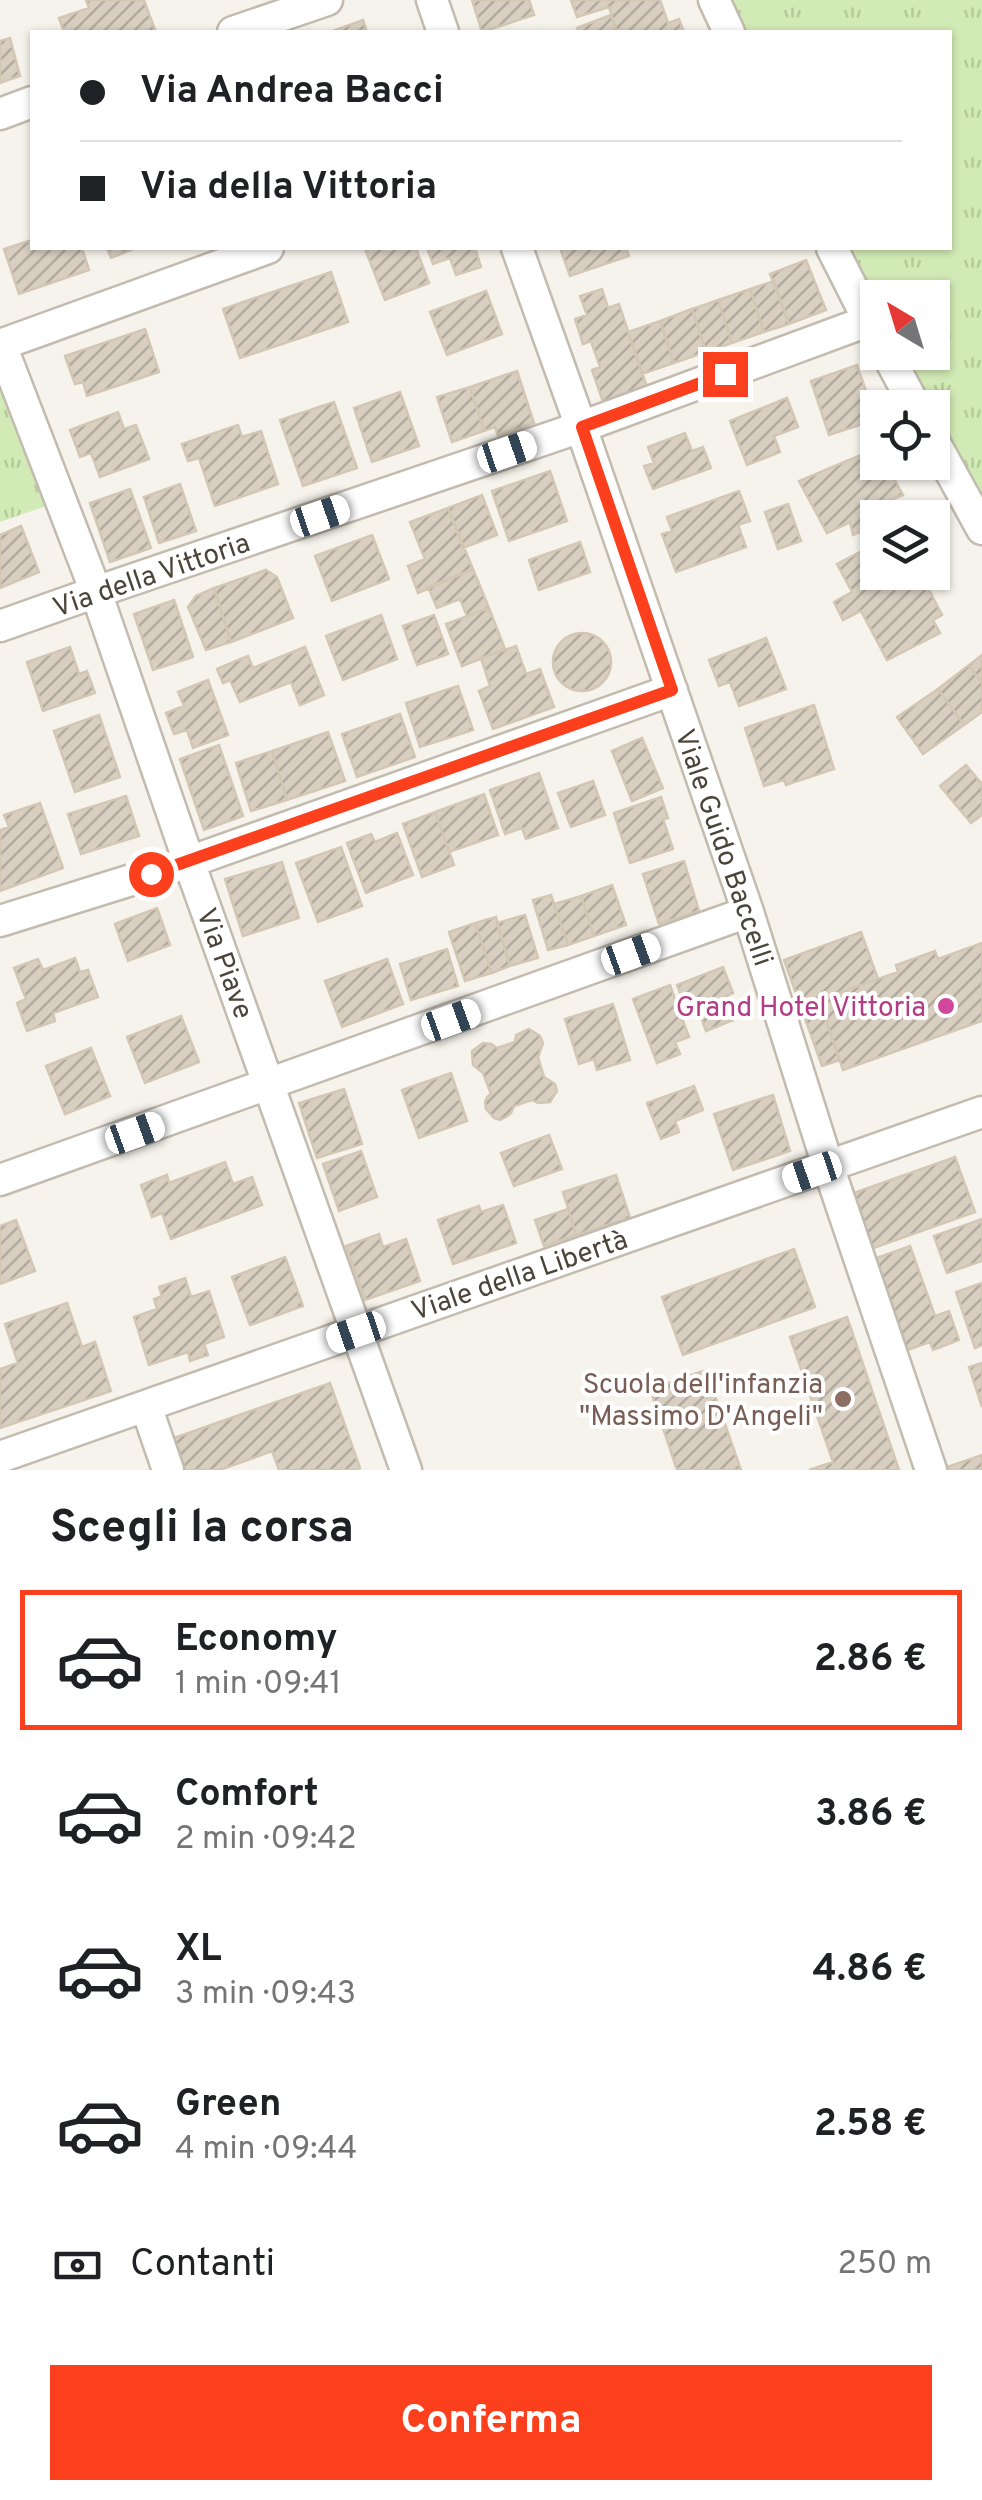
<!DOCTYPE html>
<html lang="it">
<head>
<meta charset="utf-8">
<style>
  :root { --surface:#fff; --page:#f6f6f6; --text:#202124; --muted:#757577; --line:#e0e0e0; --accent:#fc3f1d }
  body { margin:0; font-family:Overpass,sans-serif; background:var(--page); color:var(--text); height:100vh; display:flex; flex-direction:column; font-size:38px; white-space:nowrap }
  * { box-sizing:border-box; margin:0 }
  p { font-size:32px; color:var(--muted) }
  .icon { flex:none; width:55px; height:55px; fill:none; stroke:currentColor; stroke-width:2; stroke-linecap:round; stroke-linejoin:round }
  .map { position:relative; height:1470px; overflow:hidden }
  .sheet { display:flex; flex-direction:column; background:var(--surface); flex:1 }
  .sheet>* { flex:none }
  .hud { position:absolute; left:30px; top:30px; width:922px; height:220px; border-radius:0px; box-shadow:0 2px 8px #0004; display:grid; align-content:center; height:220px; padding:0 50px; background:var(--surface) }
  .needle { width:65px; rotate:322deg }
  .controls { position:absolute; left:860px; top:280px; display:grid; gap:20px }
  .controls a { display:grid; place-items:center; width:90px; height:90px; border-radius:0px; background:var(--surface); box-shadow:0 2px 8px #0004; font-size:50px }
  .end { position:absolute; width:45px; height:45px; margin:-22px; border:12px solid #fc3f1d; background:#fff; box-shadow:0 0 0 5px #fff }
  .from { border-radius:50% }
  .car { position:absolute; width:30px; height:60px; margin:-30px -15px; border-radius:12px; box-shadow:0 0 8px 2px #0007; background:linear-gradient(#fff 24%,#345 0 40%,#fff 0 76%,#345 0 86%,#fff 0) }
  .hud b { display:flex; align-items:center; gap:35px; height:95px; font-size:38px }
  .hud b+b { border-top:2px solid var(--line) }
  .hud i { width:25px; height:25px; background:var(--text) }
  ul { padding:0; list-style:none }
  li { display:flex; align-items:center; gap:30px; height:140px; margin:0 20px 15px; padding:0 30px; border:5px solid transparent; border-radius:0px }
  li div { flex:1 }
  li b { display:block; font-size:38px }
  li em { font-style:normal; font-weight:700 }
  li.selected { border-color:var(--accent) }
  li>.icon { width:90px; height:90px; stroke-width:1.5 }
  h2 { padding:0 50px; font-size:45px; line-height:120px }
  .pay { display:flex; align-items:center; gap:25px; height:110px; padding:0 50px; font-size:38px }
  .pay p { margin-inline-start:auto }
  .primary-button { display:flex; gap:20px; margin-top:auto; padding:20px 50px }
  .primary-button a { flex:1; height:115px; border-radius:0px; background:var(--accent); color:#fff; font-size:40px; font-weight:700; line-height:115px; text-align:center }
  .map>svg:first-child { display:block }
</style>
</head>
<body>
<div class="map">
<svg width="982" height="1470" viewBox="0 0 982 1470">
  <defs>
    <pattern id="park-tufts" width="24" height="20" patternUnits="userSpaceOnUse" patternTransform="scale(2.5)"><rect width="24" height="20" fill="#d2eab5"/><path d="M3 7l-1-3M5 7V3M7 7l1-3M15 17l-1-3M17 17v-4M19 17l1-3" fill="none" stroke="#b6ca9c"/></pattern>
    <pattern id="building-hatch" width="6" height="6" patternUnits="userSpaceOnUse" patternTransform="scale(2.5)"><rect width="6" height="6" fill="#d8cfc1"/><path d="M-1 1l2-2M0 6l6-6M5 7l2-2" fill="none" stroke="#b1aa9e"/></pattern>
  </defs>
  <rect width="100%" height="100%" fill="#f6f3ec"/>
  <path fill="url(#park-tufts)" d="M725,0H982V504L902,353L932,352V298H878L877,305L847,248H950V32H740Z
    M0,383L49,505L0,522Z"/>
  <path fill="url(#building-hatch)" stroke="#d3c7b4" stroke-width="2.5" d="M86,0H144L155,30L148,32H64L59,18L89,8Z
    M472,0H529L534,15L482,32Z
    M571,0H660L668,23L679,19L684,32H617L609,7L577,17Z
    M611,15L617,32H579L577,28Z
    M363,20L367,32H330Z
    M10,38L20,76L0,83V41Z
    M32,240V248H82L89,270L19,294L4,249Z
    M107,248H136L111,258Z
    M370,248H416L429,283L385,300L365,249Z
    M427,248H475L481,267L456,275L450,258L433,264Z
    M560,248H626L629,256L570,276Z
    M806,260L826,310L789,324L770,274Z
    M331,272L348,322L240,358L223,309Z
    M774,281L789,324L764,332L750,289Z
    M602,289L608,308L619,304L647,387L603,402L592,370L600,367L591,341L583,344L575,319L587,315L580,296Z
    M750,289L764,332L732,343L718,300Z
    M486,291L502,334L447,355L430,312Z
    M718,300L732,343L706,352L692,309Z
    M692,309L706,352L674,363L660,321Z
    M660,321L674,363L642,374L628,332Z
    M145,329L159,372L87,396L83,382L75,384L65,356Z
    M857,365L867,394L875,391L881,408H878V419L829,435L811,381Z
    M517,371L534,423L498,436L495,427L484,431L470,387Z
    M470,387L484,431L452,442L437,397Z
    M400,392L419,446L372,462L354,408Z
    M787,398L798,427L774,436L780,452L747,465L730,421Z
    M334,402L357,468L303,486L280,420Z
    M118,412L124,429L136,425L149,459L100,477L91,453L80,457L70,430Z
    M238,425L242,437L261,431L278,484L215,506L199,458L188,461L182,444Z
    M685,433L692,451L703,447L711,468L653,489L644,466L654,463L648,447Z
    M877,448L878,462H885L903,495L883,503L886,518H878V524L853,535L850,522L827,533L799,481Z
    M550,471L567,521L509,541L492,491Z
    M180,484L196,531L159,543L144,497Z
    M130,489L151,548L110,562L90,503Z
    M739,491L750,521L738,525L746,547L676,572L662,534L672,531L667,517Z
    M482,495L497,535L463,548L448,508Z
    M788,504L801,541L778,549L765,512Z
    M448,508L473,569L418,593L408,566L425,559L410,522Z
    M21,526L39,572L0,588V535Z
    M372,535L389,579L332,601L315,556Z
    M580,542L590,572L539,590L529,560Z
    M862,551L867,560L878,554V572H920L942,615L933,620L940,633L887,660L861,611L843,620L834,602L852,592L837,564Z
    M473,569L489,608L467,616L460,599L437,608L428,587Z
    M266,570L277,577L293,618L231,642L214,588Z
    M214,588L231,642L206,650L188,607L196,596Z
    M174,600L193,657L153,670L134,614Z
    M489,608L505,649L462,666L446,624Z
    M381,615L397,659L343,680L326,636Z
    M434,615L448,654L417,665L403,626Z
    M553 662a29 29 0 1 1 58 0a29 29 0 1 1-58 0Z
    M766,638L786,689L739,706L730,682L719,686L709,660Z
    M516,646L526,674L540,669L554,707L493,729L479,691L490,686L481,658Z
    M70,647L79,674L87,671L95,693L43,711L27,662Z
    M305,647L324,695L300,705L291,682L240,702L230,680L223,683L217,669L248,656L253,668Z
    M982,655V683L969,665Z
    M969,665L982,683V712L964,725L938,689Z
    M208,680L228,735L193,748L187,730L174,734L166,713L184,706L178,692Z
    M458,686L473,730L420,747L406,703Z
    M938,689L964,725L923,754L897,717Z
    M814,705L834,769L786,785L784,780L764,786L745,728Z
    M400,714L415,757L357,777L342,734Z
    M99,715L120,777L75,792L54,731Z
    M328,732L345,781L287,800L272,751Z
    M642,738L663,788L632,801L612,751Z
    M219,745L243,816L204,830L180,759Z
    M272,751L287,800L251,811L236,763Z
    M966,765L982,784V815L971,823L940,786Z
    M539,773L558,828L526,839L522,828L505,834L490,790Z
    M593,781L605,815L571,827L558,793Z
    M484,794L498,835L449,852L435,812Z
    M126,796L139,836L81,854L68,814Z
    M661,797L668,818L663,819L673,849L630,863L614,813Z
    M40,803L63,868L0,891V830L9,827L4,815Z
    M435,812L454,865L422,877L403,824Z
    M397,833L413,875L366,893L347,843L371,834L375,842Z
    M341,847L362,906L318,922L296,863Z
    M684,861L699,911L659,924L643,874Z
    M282,862L299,918L243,936L225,879Z
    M612,885L626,925L594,936L581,896Z
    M551,895L568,945L548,950L533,900Z
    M581,896L594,936L568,945L554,904Z
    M157,908L170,945L128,961L115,924Z
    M525,915L538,958L510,966L497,923Z
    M496,917L510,966L492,973L475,923Z
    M475,923L492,973L465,981L449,932Z
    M861,932L878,979L819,1000L840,1060L822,1066L784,960Z
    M982,943V1021L843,1070L819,1000L898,972L896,965L935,951L938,959Z
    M447,949L458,986L411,1000L400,964Z
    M75,958L80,972L88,970L98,997L53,1013L55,1021L27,1031L17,1003L26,999L14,968L38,959L43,970Z
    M387,959L403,1004L342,1027L325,981Z
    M723,967L733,993L724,997L733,1020L706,1031L699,1012L689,1016L677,985Z
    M670,985L689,1037L675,1042L680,1054L657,1063L633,999Z
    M613,1004L630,1060L597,1070L594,1059L579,1064L565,1019Z
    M181,1016L199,1062L145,1083L127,1037Z
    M529,1029L540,1036L543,1043L538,1057L544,1077L555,1084L557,1091L550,1102L538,1103L532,1100L514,1106L511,1113L506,1117L500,1120L494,1118L486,1109L485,1102L487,1097L491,1094L483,1073L473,1065L472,1051L483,1043L491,1044L497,1048L515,1042L516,1035Z
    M91,1048L110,1096L65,1114L46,1066Z
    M451,1073L467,1121L419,1138L402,1090Z
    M694,1086L703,1110L675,1121L679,1132L661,1139L647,1103Z
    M344,1089L362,1144L317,1158L299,1103Z
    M773,1095L790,1151L733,1170L714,1114Z
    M549,1135L562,1169L514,1186L501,1153Z
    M361,1151L377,1197L339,1211L323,1164Z
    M955,1157L975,1212L871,1249L851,1194Z
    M225,1162L233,1184L252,1177L262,1205L171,1239L162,1213L152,1217L141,1185L167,1175L169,1183Z
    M616,1175L630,1218L576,1235L563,1192Z
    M503,1205L516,1243L453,1264L438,1220L479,1206L481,1212Z
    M568,1209L576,1235L544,1246L535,1220Z
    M982,1219V1261L947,1273L934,1236Z
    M16,1220L35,1271L0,1284V1226Z
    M379,1234L383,1247L406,1239L420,1281L365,1300L346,1246Z
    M910,1246L935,1316L949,1311L959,1340L933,1350L930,1342L902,1352L871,1260Z
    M794,1249L815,1307L683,1355L662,1297Z
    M285,1257L303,1306L250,1325L232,1277Z
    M185,1278L191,1297L209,1291L224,1337L204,1344L208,1355L190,1361L188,1352L149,1365L134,1317L157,1309L154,1299L162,1296L159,1287Z
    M982,1283V1345L975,1348L956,1292Z
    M67,1303L82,1347L95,1342L111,1391L0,1428V1369L18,1363L5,1324Z
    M847,1317L899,1470H809L833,1462L790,1337Z
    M982,1363V1407L969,1367Z
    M706,1370L741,1470H677L650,1389Z
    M330,1383L360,1468L354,1470H279L272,1451L220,1470H185L174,1438Z
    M982,1455V1470H948L947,1467Z"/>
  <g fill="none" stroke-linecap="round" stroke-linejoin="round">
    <defs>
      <path id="street" d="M432,0L443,32
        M714,0L729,32
        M233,32L327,0
        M0,114L32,102
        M517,248L581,427L748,912L828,1166L931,1470
        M832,248L876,335
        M0,345L268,248
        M1,345L96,592L189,862L406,1470
        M886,352L916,408
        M932,438L982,529
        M0,626L96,592L581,427L868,321
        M0,921L189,862L672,690
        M0,1180L748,912
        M146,1406L168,1470
        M0,1457L982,1112"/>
    </defs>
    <use href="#street" stroke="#c2bbae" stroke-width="35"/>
    <use href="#street" stroke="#fff" stroke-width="30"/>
  </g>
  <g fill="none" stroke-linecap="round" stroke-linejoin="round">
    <path stroke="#fc3f1d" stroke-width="12" d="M151,874L672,690L582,427L725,374"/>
  </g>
  <circle fill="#d1479c" stroke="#fff" stroke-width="4" cx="946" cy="1006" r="10"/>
  <circle fill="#8d6e63" stroke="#fff" stroke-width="4" cx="843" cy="1399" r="10"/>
  <g text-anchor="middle" stroke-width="8" stroke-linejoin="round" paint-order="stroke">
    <g font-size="28" fill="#4b4439" stroke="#fff">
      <text transform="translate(151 574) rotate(-19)" y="10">Via della Vittoria</text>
      <text transform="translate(725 847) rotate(71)" y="10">Viale Guido Baccelli</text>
      <text transform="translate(226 963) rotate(70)" y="10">Via Piave</text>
      <text transform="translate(519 1274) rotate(-19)" y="10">Viale della Libertà</text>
    </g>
    <g font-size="28" fill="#b23c85" stroke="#fff" text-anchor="end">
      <text x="926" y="1016">Grand Hotel Vittoria</text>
    </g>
    <g font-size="28" fill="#785e54" stroke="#fff" text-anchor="end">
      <text x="823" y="1393">Scuola dell'infanzia<tspan x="823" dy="32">"Massimo D'Angeli"</tspan></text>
    </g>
  </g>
</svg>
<div class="controls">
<a><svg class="needle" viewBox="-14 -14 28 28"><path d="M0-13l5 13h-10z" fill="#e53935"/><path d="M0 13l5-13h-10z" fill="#757577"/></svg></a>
<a><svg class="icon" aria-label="locate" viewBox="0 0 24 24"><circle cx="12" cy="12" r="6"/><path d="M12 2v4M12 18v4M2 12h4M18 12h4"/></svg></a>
<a><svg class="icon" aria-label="layers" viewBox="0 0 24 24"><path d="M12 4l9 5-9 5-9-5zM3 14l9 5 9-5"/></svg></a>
</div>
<i class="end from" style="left:151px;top:874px"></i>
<i class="end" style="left:725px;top:374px"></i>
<i class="car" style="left:507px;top:452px;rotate:71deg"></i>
<i class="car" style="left:320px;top:516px;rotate:71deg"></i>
<i class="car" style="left:631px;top:954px;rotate:70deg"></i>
<i class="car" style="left:451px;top:1020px;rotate:70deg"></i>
<i class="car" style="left:135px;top:1133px;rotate:70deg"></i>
<i class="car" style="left:812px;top:1172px;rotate:251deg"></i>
<i class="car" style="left:356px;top:1332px;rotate:251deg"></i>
<div class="hud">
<b><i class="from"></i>Via Andrea Bacci</b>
<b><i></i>Via della Vittoria</b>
</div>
</div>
<section class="sheet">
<h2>Scegli la corsa</h2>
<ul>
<li class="selected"><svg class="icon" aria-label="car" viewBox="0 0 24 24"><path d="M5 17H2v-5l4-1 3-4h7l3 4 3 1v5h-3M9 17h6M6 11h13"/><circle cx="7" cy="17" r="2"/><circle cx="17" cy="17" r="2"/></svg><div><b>Economy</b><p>1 min · 09:41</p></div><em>2.86 €</em></li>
<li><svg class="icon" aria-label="car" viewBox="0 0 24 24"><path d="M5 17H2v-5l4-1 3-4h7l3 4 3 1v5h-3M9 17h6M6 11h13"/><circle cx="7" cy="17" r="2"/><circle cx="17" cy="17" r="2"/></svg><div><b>Comfort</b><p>2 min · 09:42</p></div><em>3.86 €</em></li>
<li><svg class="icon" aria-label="car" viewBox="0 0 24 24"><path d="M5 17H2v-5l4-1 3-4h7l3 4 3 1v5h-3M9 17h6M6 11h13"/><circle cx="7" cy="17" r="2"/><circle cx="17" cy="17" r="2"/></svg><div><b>XL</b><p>3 min · 09:43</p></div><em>4.86 €</em></li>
<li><svg class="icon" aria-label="car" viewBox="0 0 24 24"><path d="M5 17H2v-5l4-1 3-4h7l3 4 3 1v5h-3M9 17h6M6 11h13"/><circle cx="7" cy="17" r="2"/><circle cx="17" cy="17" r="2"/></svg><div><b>Green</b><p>4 min · 09:44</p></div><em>2.58 €</em></li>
</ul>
<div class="pay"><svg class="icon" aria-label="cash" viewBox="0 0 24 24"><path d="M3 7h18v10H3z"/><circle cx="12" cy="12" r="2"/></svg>Contanti<p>250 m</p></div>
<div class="primary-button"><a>Conferma</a></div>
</section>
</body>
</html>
